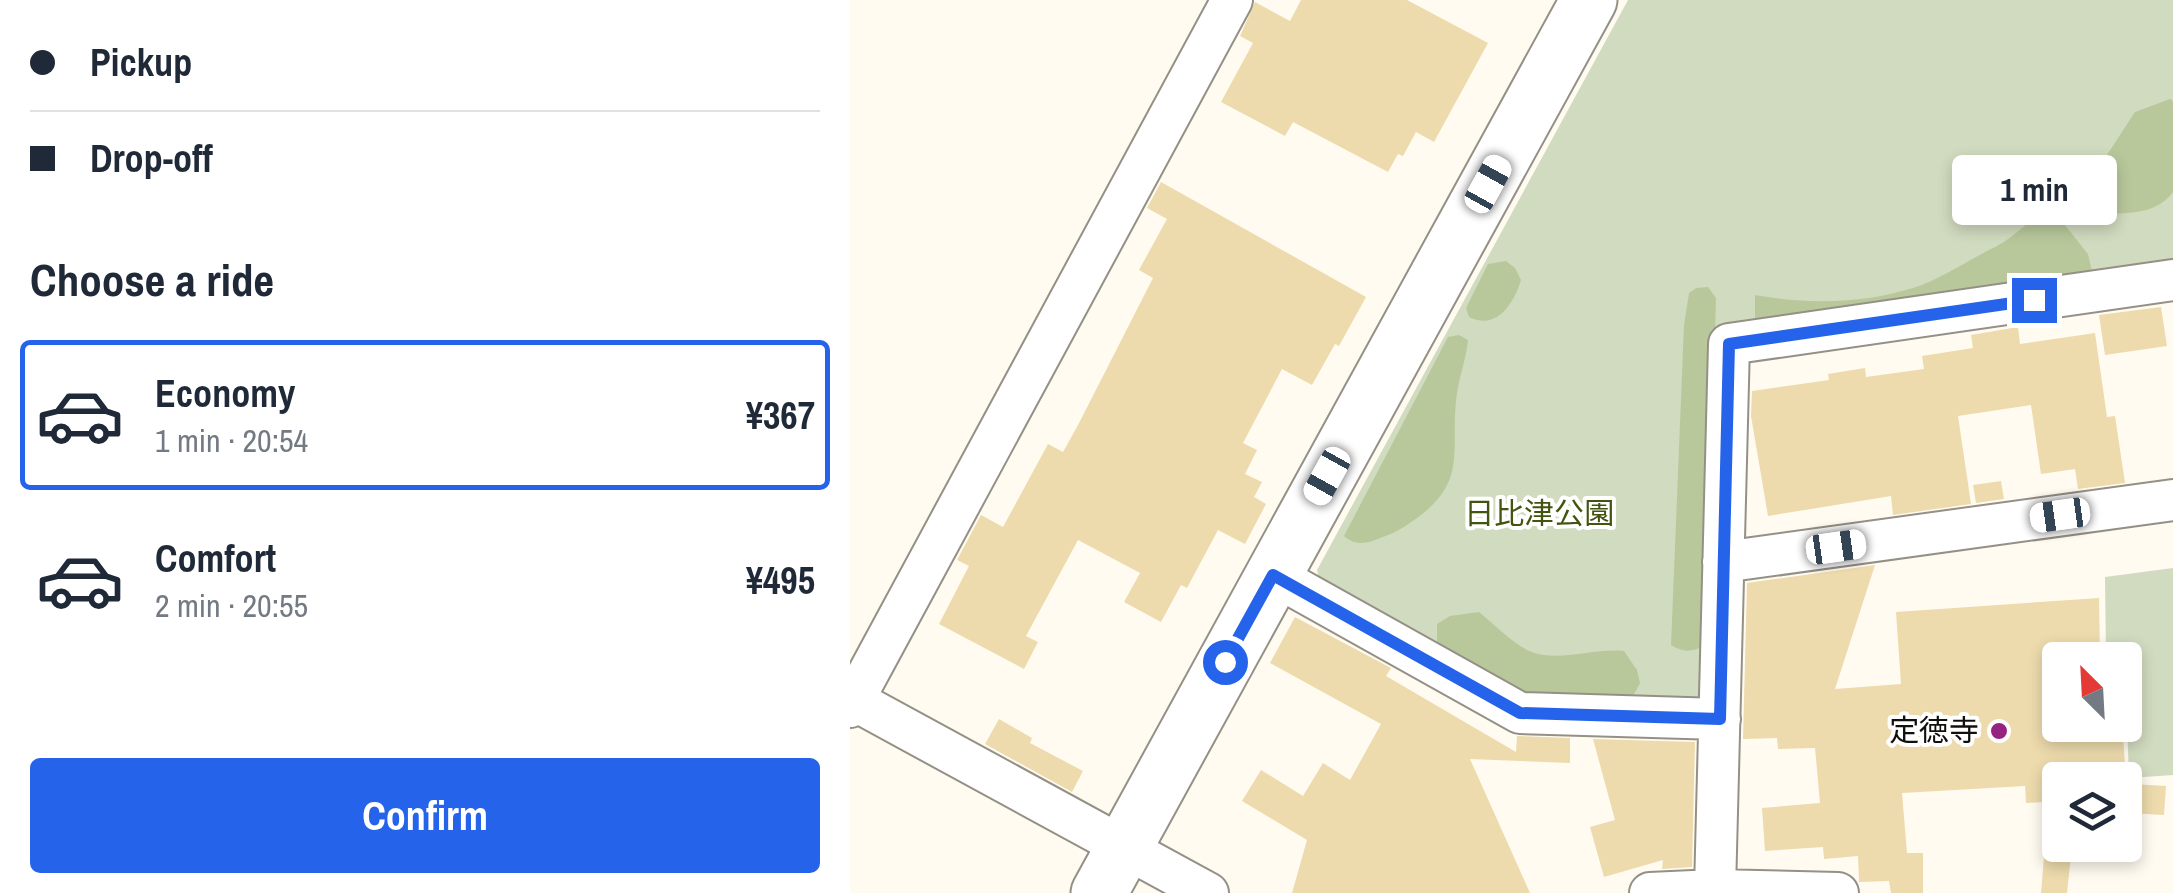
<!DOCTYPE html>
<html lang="en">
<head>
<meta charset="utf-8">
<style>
  :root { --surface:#fff; --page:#f2f2f3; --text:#1f2937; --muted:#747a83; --line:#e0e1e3; --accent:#2563eb }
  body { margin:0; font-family:"Archivo Narrow","Noto Sans JP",sans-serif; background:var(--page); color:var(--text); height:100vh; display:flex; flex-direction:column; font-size:38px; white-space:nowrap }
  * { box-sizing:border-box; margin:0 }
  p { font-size:32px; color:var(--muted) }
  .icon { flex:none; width:55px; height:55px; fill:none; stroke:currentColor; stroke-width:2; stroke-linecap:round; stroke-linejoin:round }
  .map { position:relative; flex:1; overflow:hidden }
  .sheet { display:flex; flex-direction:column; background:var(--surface); width:850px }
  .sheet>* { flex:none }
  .hud { display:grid; align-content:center; height:220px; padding:0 30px; background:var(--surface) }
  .needle { width:65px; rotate:336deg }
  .tools { position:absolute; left:1192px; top:642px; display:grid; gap:20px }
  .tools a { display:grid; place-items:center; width:100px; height:100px; border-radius:10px; background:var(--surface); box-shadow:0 5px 15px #0003; font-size:50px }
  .end { position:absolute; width:45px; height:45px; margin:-22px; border:12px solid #2563eb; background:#fff; box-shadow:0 0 0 5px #fff }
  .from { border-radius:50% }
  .bubble { position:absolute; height:70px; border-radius:10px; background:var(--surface); box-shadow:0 5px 15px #0003; font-size:32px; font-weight:700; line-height:70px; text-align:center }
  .car { position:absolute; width:30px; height:60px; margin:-30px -15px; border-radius:12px; box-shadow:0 0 8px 2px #0007; background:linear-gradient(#fff 24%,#345 0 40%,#fff 0 76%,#345 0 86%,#fff 0) }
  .hud b { display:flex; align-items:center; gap:35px; height:95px; font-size:38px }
  .hud b+b { border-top:2px solid var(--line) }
  .hud i { width:25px; height:25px; background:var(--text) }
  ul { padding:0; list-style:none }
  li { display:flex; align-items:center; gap:30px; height:150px; margin:0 20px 15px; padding:0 10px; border:5px solid transparent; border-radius:10px }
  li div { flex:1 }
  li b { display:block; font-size:38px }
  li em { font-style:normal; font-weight:700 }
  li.selected { border-color:var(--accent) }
  li>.icon { width:90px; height:90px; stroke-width:1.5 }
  h2 { padding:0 30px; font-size:45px; line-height:120px }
  .button { display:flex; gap:20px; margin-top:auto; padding:20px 30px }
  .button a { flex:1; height:115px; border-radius:10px; background:var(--accent); color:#fff; font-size:40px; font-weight:700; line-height:115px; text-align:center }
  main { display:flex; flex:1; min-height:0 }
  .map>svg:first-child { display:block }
</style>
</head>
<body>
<main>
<section class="sheet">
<div class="hud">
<b><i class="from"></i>Pickup</b>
<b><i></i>Drop-off</b>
</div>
<h2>Choose a ride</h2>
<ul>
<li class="selected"><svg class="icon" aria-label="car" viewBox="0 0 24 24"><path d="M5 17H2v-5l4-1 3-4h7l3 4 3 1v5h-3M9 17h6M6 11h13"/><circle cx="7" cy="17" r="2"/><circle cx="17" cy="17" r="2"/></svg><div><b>Economy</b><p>1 min · 20:54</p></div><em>¥367</em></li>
<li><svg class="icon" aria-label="car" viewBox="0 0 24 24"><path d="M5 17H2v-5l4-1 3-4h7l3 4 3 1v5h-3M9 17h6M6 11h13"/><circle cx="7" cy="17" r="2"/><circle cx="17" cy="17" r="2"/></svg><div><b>Comfort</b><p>2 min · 20:55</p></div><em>¥495</em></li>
</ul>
<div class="button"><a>Confirm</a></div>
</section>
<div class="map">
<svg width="1323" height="893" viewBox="0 0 1323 893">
  <rect width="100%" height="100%" fill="#fffbf1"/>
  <path fill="#d1dbbf" d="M778,0H1323V265L864,332L855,704L675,700L470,583L467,570Z
    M1323,568V775L1279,778L1275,660H1256L1255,577Z"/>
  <path fill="#b8c89b" d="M1320,99L1323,101V192C1302,220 1270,209 1242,218C1227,210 1222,206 1221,189L1253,161L1285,112Z
    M1206,214L1238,254L1243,276L905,326V295C961,305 1017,304 1072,285C1097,275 1122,258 1147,246C1170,234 1178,215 1206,214Z
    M656,261L665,268L671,280C664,303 647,331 619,317L616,308L638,264Z
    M858,287L866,298L856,645C842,652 834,653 821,645L834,325L839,293L846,288Z
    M609,335L618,340C616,361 608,379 606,401C601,451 616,480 571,515C560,523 551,530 538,535C522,541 509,549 494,536L598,337Z
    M629,612C644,624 662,643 679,651C708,663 744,648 774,651L787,670L790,683L782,698L676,694L587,645V624L600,616Z"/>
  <path fill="#eddbad" d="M451,0H557L638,43L584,142L566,132L553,156L548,154L538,172L443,122L435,136L371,102L403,43L390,36L405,2L440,21Z
    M311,182L516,297L489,346L485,344L462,385L432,369L393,443L407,450L395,474L412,482L404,497L416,504L395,544L368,530L337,588L331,585L311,622L274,602L290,573L228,540L176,636L188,642L174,669L89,624L119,566L107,560L131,515L153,527L198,444L213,452L228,425L303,278L289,270L317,219L297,208Z
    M1311,307L1317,346L1255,355L1249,315Z
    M1168,327L1170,344L1245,333L1257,417L1265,416L1275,483L1228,489L1225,469L1191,474L1181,405L1108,416L1121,504L1043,515L1041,496L918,516L901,416L902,391L979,380L978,374L1015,368L1016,377L1074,369L1072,356L1123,348L1121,335Z
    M1151,481L1154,499L1126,503L1123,485Z
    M1025,565L985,689L1051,684L1046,612L1249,598L1250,660H1210V725H1245L1246,738L1273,736L1276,780H1210L1206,784L1208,801L1176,803L1175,786L1052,793L1057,853H1073V893H1041L1039,881L1009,882L1008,856L974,859L973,847L915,851L912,808L970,803L965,748L928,749L927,738L893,739L897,583Z
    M445,617L541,668L536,676L666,752L667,736L720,738V763L620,759L680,893H442L457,840L392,801L411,770L453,796L473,763L500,780L531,724L420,663Z
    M149,719L182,738L180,743L233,771L222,792L135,744Z
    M743,739L845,742L842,867L812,869L813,860L754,877L740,827L765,820Z
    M1281,784L1316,786L1314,815L1279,813Z
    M1195,845H1222L1217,893H1191Z"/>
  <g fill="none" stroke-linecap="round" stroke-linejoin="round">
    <defs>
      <path id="street" d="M873,562L1323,500
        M423,575L670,713L870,719
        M0,698L358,893
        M0,707L382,0
        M865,890L879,344L1323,280
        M800,893L865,890L988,893"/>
      <path id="secondary" d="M249,893L739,0"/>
    </defs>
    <use href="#street" stroke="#959086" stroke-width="44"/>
    <use href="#secondary" stroke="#959086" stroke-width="59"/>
    <use href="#street" stroke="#fff" stroke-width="40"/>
    <use href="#secondary" stroke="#fff" stroke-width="55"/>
  </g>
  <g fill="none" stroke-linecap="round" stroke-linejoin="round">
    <path stroke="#2563eb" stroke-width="12" d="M375,662L423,575L670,713L870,719L879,344L1184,300"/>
  </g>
  <circle fill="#962380" stroke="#fff" stroke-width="4" cx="1149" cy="731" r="10"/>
  <g text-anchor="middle" stroke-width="8" stroke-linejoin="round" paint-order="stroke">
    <g font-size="30" fill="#425510" stroke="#fff">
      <text x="689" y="524">日比津公園</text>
    </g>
    <g font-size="30" fill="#12100d" stroke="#fff" text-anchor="end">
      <text x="1129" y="741">定徳寺</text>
    </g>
  </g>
</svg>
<div class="tools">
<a><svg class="needle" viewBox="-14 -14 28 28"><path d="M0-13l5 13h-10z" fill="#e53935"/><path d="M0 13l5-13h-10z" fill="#747a83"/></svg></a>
<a><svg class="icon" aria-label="layers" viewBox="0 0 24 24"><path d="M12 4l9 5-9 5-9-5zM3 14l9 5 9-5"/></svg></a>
</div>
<i class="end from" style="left:375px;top:662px"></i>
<i class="end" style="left:1184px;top:300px"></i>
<div class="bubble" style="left:1102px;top:155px;width:165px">1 min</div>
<i class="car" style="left:638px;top:184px;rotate:29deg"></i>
<i class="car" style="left:477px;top:476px;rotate:209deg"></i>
<i class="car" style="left:1210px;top:515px;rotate:262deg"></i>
<i class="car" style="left:986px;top:547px;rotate:82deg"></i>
</div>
</main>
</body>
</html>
